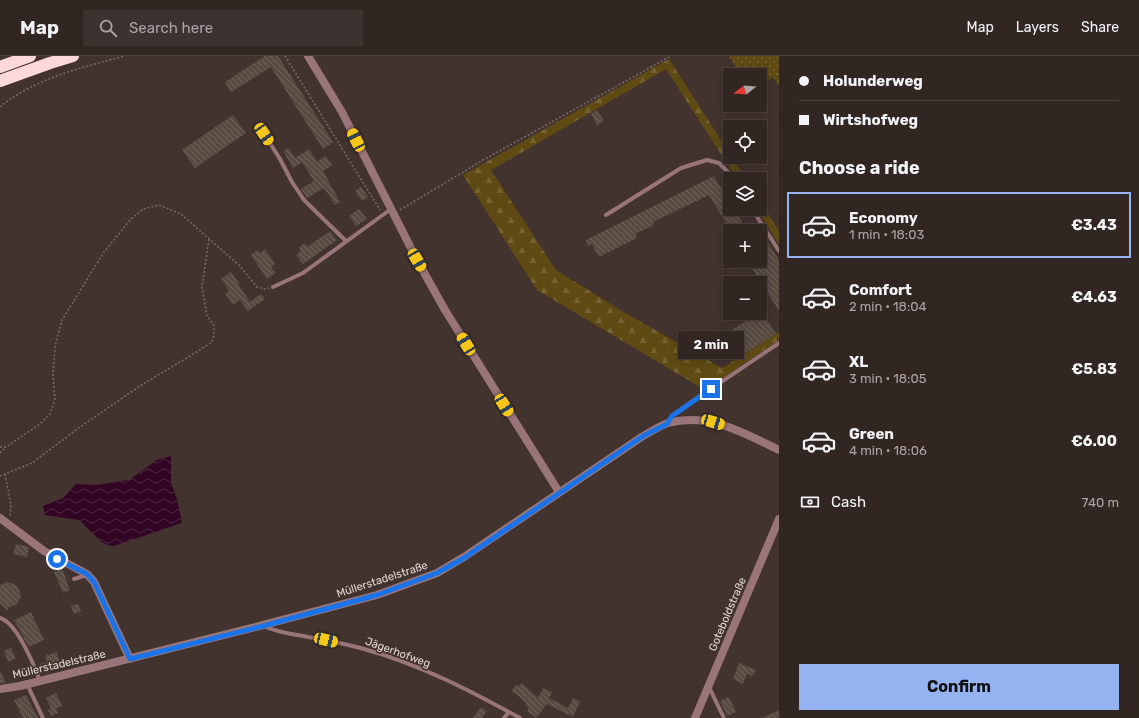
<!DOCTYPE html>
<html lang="en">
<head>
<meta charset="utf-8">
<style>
  :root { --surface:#322623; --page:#3d3230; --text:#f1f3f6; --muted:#a8a5a6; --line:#4d4341; --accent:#95b2f1 }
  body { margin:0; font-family:Rubik,sans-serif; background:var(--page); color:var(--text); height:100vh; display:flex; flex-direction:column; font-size:15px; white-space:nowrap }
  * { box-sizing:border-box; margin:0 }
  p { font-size:13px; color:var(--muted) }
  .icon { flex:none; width:22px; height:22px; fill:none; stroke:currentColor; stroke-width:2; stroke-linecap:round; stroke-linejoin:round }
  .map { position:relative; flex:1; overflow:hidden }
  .sheet { display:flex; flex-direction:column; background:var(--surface); width:360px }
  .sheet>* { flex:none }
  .top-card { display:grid; align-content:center; height:88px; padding:0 20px; background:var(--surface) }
  .needle { width:26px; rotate:253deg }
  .fabs { position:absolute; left:723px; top:12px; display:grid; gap:8px }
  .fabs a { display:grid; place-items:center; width:44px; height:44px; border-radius:0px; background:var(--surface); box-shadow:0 2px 10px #0003,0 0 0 1px var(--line); font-size:20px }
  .end { position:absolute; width:18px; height:18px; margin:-9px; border:5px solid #1a73e8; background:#fff; box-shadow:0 0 0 2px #fff }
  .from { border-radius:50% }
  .bubble { position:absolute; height:28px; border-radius:0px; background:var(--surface); box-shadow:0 2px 10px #0003,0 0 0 1px var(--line); font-size:13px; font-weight:700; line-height:28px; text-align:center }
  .car { position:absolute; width:12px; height:24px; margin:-12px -6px; border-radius:5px; box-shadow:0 0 3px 1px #0007; background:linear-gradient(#f5c518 24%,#345 0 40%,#f5c518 0 76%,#345 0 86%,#f5c518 0) }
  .top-card b { display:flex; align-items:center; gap:14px; height:38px; font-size:15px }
  .top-card b+b { border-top:1px solid var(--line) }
  .top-card i { width:10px; height:10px; background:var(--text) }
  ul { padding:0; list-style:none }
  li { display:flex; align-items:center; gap:12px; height:66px; margin:0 8px 6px; padding:0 12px; border:2px solid transparent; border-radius:0px }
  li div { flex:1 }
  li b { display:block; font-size:15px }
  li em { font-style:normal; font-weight:700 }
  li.active { border-color:var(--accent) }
  li>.icon { width:36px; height:36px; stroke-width:1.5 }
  h2 { padding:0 20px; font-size:18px; line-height:48px }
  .pay { display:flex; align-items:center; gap:10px; height:44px; padding:0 20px; font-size:15px }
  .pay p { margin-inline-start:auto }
  .primary-button { display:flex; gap:8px; margin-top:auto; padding:8px 20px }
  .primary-button a { flex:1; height:46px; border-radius:0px; background:var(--accent); color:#111; font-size:16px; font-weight:700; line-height:46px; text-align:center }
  header { display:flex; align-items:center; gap:24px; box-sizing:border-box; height:56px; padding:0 20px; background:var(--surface); border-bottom:1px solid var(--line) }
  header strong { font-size:19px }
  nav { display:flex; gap:22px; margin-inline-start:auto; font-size:14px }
  .search { width:280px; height:36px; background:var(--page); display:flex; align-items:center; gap:10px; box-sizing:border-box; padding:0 14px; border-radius:0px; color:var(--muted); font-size:15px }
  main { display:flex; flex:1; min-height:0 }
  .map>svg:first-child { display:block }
</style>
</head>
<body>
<header>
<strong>Map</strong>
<div class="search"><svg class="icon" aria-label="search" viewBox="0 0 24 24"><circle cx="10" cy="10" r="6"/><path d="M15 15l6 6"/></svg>Search here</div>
<nav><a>Map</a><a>Layers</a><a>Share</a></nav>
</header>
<main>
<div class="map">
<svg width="779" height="662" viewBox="0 0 779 662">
  <defs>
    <pattern id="forest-firs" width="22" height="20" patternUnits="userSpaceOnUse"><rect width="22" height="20" fill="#5f4a13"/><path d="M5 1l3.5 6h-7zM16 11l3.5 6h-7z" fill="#766334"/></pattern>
    <pattern id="garden-dots" width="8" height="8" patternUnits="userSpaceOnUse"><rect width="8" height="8" fill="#5f4a13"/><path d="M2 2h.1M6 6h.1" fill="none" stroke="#766334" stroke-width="1.8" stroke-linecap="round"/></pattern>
    <pattern id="water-waves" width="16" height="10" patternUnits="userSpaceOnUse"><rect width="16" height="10" fill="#330525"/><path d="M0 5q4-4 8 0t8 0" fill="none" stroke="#502944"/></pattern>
    <pattern id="building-back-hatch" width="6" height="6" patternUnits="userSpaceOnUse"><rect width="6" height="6" fill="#584b41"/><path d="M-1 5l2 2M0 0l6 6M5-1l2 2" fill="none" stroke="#70645c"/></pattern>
  </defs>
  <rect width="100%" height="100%" fill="#43332f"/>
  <path fill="url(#forest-firs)" d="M669,3L730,98V101H732L746,123H737L666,13L491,114L556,214L627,258L722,312L779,276V284L705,334L537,234L463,119Z
    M760,145L779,175V188L756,153H760Z"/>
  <path fill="url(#garden-dots)" d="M729,0H779V30L773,21L760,29V19H741Z"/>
  <path fill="url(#water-waves)" d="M171,400V427L177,443L182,467L114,490L108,489L102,486L79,464L45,459L43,450L63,442L76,428L96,429L129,424L157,404Z"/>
  <path fill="url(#building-back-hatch)" d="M265,0H278L333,86L323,93L271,11L231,36L225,26Z
    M597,54L604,65L597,69L591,58Z
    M233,59L246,77L195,112L182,94Z
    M289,92L295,102L309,93L317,106L326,100L332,109L323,115L340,146L335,149L324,132L307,142L301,133L314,125L302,106L293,112L283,95Z
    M714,120L730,147V153H734L747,175H731L709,139L653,166L654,169L635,178L637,182L599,201L592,188L588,190L586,184Z
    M361,131L368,141L362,145L355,135Z
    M359,153L367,163L356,170L349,160Z
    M760,174L779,204V255L747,205H760Z
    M330,175L337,184L303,208L296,199L301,195L299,192L305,187L307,191Z
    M265,193L275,208L271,211L276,217L267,223L251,199L258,194L260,197Z
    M231,216L239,227L238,228L250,246L261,238L265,243L248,255L240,244L233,249L225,238L229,235L221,223Z
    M762,255L776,278L739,301L725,278Z
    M16,488L29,491L27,501L13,498Z
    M62,512L70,534L63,537L54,516Z
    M7,526L14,528L17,530L20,536L21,540L18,546L16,549L9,551L8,555L0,548V529Z
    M78,548L81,555L74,558L71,550Z
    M31,556L44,584L29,591L14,564Z
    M11,592L16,603L8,606L4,595Z
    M57,596L61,611L42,616L40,608L47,606L45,600Z
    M739,607L756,614L753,620L747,618L743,628L733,623Z
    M0,614L6,627H0Z
    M522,627L538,642L543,632L552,636L549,642L568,652L573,642L580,646L573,661L547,648L536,662L527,655L529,652L525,649L526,647L516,638L511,636L516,629L518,631Z
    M56,637L62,650L56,652L58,657L51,660L48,654L51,653L46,642Z
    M26,639L38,662H23L14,644Z
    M729,641L736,656L727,660L720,645Z
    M481,651L487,655L482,662H473Z
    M779,654V662H762Z"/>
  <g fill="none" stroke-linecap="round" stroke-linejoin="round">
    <path stroke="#796b68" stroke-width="1.5" stroke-dasharray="2 2" stroke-linecap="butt" d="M285,0L380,154
      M776,19L779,17
      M0,51C35,22 81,12 124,0
      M400,154L483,104L671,0
      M0,391H6L40,368L50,358L55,344L53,319L55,290L62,264L104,196L131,163L143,153L159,149L181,158L240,210L257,231L265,233L269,232
      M0,397L6,391
      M5,418L11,449L10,460
      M0,420L32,407L80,371L143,328L195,297L212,286L214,278V269L207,260L202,231L209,183"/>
    <path stroke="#997479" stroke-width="4" d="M259,70L280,103L292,126L304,144L346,185
      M752,153L779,195
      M606,159L681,112L707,104L719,107L728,116L732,123
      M273,231L303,217L391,153
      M668,366L672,360L690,347L779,287
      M74,523L87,519
      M0,562C17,567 34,609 40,625
      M264,570C278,577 293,578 308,581C327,584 346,588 364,593C419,608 471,635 520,662
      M27,628L43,662
      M709,631L724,662
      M504,662L509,656"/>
    <path stroke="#997479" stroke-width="8" d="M308,0L342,56L417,204L445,254L559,436
      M0,462L44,495L87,518L94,526L130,603
      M0,633L20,630L263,569L377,539L437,517L464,501L643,380C651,376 659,370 668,367C708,356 744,377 779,394
      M695,662L779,463"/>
    <path stroke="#fcd7dc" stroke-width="12" d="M0,11L30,0
      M0,25L50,7L73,0"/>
  </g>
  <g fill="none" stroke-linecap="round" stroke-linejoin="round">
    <path stroke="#1a73e8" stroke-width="5" d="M57,503L87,518L94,526L130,603L263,570L377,539L437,517L464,502L643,380L667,368L672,360L711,333"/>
  </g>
  <g text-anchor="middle" stroke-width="3.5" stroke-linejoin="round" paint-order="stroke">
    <g font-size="11" fill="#e2d7d5" stroke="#43332f">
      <text transform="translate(382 523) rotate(-18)" y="4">Müllerstadelstraße</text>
      <text transform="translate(727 558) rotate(-67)" y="4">Goteboldstraße</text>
      <text transform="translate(398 596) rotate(20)" y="4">Jägerhofweg</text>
      <text transform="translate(59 608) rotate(-13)" y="4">Müllerstadelstraße</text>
    </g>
  </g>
</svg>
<div class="fabs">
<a><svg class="needle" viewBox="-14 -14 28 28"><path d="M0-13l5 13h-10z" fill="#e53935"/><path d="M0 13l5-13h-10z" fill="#a8a5a6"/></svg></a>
<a><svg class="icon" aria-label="locate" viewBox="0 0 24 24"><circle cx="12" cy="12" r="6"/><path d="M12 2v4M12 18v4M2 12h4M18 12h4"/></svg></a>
<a><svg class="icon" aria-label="layers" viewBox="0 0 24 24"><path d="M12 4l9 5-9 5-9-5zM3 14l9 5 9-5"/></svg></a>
<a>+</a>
<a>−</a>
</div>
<i class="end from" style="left:57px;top:503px"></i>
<i class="end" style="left:711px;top:333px"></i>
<div class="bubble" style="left:678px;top:275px;width:66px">2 min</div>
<i class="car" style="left:264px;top:78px;rotate:146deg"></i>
<i class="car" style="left:356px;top:84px;rotate:333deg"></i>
<i class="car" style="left:417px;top:204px;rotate:150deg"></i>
<i class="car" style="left:466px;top:288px;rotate:329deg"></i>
<i class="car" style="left:504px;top:349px;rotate:148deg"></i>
<i class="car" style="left:713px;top:366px;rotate:106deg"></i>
<i class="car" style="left:326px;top:584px;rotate:103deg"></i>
</div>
<section class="sheet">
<div class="top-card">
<b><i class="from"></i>Holunderweg</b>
<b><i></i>Wirtshofweg</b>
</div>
<h2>Choose a ride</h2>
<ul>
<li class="active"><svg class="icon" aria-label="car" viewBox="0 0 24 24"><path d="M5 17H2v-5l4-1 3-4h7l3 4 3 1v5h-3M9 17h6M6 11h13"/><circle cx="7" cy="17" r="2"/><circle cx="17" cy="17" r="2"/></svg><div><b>Economy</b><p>1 min · 18:03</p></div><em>€3.43</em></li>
<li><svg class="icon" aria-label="car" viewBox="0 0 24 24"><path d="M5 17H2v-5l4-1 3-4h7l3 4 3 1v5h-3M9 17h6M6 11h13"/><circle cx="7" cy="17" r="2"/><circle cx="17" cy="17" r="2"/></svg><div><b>Comfort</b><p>2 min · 18:04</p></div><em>€4.63</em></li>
<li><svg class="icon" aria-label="car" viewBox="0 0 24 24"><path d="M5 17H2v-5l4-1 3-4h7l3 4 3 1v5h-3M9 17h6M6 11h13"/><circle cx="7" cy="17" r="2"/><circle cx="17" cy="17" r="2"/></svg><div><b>XL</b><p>3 min · 18:05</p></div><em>€5.83</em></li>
<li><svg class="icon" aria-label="car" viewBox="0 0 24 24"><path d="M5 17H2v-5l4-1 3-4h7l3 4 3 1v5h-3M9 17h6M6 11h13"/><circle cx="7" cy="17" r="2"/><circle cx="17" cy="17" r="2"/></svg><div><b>Green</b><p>4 min · 18:06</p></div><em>€6.00</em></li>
</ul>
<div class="pay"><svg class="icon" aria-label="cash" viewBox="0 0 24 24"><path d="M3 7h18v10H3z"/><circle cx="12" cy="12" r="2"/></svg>Cash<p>740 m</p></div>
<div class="primary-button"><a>Confirm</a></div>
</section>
</main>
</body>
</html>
